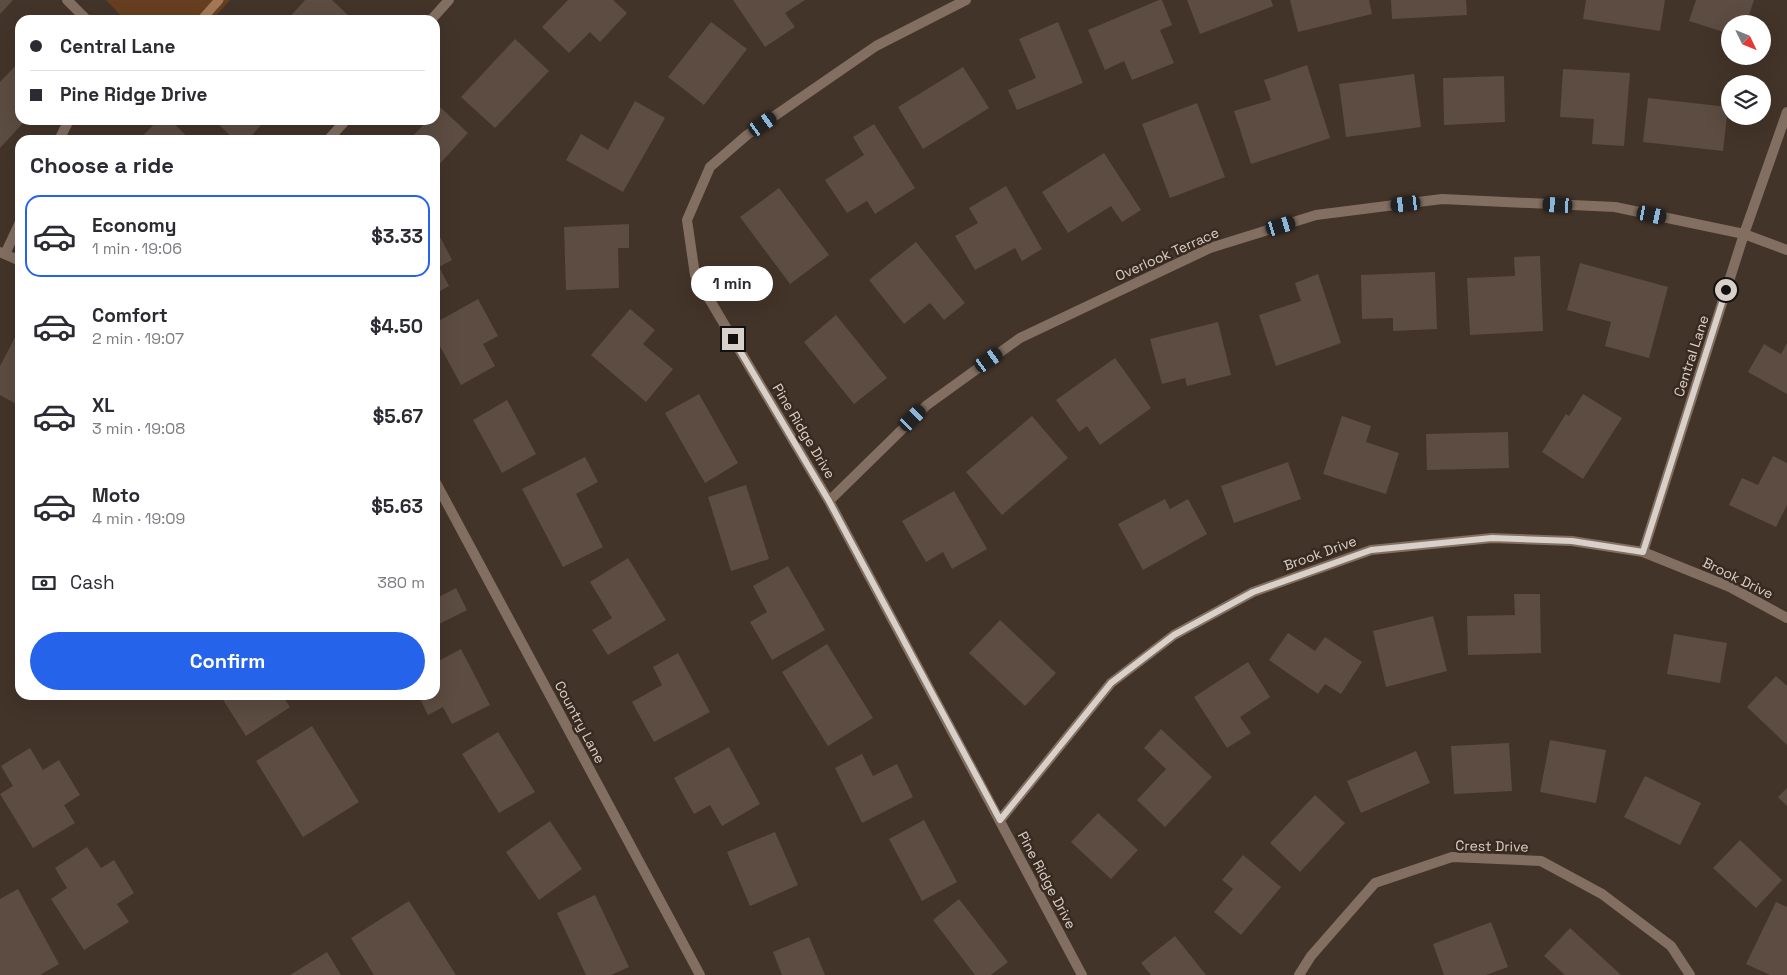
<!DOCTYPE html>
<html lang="en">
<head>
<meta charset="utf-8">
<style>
  :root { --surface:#fff; --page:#f7f7f7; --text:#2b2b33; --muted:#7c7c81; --line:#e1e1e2; --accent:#2563eb }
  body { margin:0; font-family:"Space Grotesk",sans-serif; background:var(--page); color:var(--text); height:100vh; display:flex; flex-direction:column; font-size:19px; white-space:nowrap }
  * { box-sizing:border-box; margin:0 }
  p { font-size:16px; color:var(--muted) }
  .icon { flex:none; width:28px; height:28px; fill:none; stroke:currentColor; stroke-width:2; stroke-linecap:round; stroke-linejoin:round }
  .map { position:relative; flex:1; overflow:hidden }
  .side { position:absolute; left:15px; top:135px; width:425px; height:565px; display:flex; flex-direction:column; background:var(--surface); border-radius:15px; box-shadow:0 5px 20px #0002 }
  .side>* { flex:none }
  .hud { position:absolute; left:15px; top:15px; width:425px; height:110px; border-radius:15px; box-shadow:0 5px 20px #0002; display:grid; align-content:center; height:110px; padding:0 15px; background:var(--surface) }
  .needle { width:32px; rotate:133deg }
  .tools { position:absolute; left:1721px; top:15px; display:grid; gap:10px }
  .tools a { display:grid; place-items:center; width:50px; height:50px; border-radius:50%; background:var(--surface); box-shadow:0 5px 20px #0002; font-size:25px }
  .end { position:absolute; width:22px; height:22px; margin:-11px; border:6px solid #dad0ca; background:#111; box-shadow:0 0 0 2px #111 }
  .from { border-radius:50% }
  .bubble { position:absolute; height:35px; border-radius:18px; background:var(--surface); box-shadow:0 5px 20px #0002; font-size:16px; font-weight:600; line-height:35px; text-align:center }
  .car { position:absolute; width:15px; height:30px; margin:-15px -8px; border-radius:6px; box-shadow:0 0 4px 1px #0007; background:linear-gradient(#222 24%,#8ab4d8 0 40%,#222 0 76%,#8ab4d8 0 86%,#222 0) }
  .hud b { display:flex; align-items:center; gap:18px; height:48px; font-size:19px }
  .hud b+b { border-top:1px solid var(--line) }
  .hud i { width:12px; height:12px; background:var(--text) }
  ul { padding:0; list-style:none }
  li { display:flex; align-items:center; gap:15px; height:82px; margin:0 10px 8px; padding:0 5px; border:2px solid transparent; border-radius:15px }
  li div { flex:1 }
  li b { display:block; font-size:19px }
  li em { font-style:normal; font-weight:600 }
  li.current { border-color:var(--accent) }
  li>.icon { width:45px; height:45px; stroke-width:1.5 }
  h2 { padding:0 15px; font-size:22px; line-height:60px }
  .pay { display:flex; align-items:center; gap:12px; height:55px; padding:0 15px; font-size:19px }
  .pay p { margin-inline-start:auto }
  .action { display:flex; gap:10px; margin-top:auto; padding:10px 15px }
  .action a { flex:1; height:58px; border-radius:30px; background:var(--accent); color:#fff; font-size:20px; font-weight:600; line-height:58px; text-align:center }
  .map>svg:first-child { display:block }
</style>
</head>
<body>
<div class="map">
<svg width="1787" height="975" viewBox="0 0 1787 975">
  <rect width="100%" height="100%" fill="#433429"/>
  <path fill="#673f20" d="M106,0H230L212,20H125Z"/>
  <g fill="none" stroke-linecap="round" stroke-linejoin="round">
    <path stroke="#a47857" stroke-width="9" d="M202,19L219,0"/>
  </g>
  <path fill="#5c4c41" d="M0,0H13L0,14Z
    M305,0H332L351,18L349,20H287Z
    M568,0H613L627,13L600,42L590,32L569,53L542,27Z
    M733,0H805L785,13L795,27L765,47Z
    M1159,0H1162L1172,25L1160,30L1174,63L1132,80L1124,61L1105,70L1088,30Z
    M1187,0H1271L1273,6L1200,34Z
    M1290,0H1369L1372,14L1298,32Z
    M1391,0H1466L1467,15L1392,19Z
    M1586,0H1665L1660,31L1583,19Z
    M1696,0H1754L1746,24H1730V34L1689,21Z
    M711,22L747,49L704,105L668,77Z
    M1058,22L1083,83L1017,110L1008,90L1036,78L1019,39Z
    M515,39L549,71L495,128L461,97Z
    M20,61V120H26L0,148V82Z
    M1307,65L1330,138L1251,164L1234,111L1271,100L1264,80Z
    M963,67L989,108L923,149L898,107Z
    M1563,69L1630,73L1624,146L1592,144L1594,119L1560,117Z
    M1414,74L1421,127L1346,137L1339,84Z
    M1504,76L1505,122L1444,125L1443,78Z
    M1648,98L1728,107L1723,151L1643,142Z
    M635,101L665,118L623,192L566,160L581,134L608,150Z
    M1197,103L1225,177L1170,198L1142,124Z
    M440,107L468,133L435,169V140H409L428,120H435V112Z
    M158,120H170L191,140H139Z
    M214,120H265L248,140H235Z
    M874,124L915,188L875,214L867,201L847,213L825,180L864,155L853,137Z
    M1104,153L1141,210L1122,222L1111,206L1068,233L1042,192Z
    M1006,186L1042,249L1022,261L1015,248L975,270L955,236L978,223L969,208Z
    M779,188L829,255L790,284L740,217Z
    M629,224V248H618L619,288L566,290L564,227Z
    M435,227L452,260L439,267L449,286L435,294Z
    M916,242L965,303L944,320L930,303L904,324L869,280Z
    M1540,256L1543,331L1470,335L1467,278L1515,276L1514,257Z
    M1580,263L1668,287L1649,358L1605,346L1611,322L1567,310Z
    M1435,272L1437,329L1393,331V318L1362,319L1361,275Z
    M1318,274L1341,343L1276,366L1259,315L1301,301L1295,283Z
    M478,299L498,336L483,344L495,366L461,385L435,337V323Z
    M630,309L655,330L643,344L673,369L646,402L591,355Z
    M836,315L887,378L854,404L804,342Z
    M1218,322L1231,375L1187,386L1185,378L1162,384L1150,339Z
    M20,328V406L0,395V366Z
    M1787,343V394L1748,372L1764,344L1781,354Z
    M1115,358L1151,408L1100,445L1087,426L1079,432L1056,400Z
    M699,394L738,463L705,483L665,413Z
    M1583,394L1622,418L1583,479L1542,452L1566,414L1569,416Z
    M507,400L536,454L502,473L473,420Z
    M1032,416L1068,458L1002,515L966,472Z
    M1342,416L1371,426L1366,442L1399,453L1386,494L1323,474Z
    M1508,432L1509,468L1427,470L1426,434Z
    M1773,456L1787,463V505L1776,527L1729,505L1742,478L1758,485Z
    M585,457L598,482L576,494L603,547L563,567L522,489Z
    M1288,462L1301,499L1234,523L1221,486Z
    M746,485L769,559L731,571L708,497Z
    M954,491L987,549L952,569L943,552L926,562L902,521Z
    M1165,499L1170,509L1188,499L1207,534L1143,570L1118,524Z
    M628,558L666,620L608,655L592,630L612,618L590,582Z
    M788,566L825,630L772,660L750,622L767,612L753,586Z
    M456,588L467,610L435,626V599Z
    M1514,594H1540L1541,653L1468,655L1467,616L1515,615Z
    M1433,616L1447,671L1386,687L1373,631Z
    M1000,620L1056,673L1025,706L969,653Z
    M1288,633L1315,651L1325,637L1362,662L1341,694L1325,684L1318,694L1269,660Z
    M1674,634L1727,643L1720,683L1667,674Z
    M827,644L873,718L828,746L782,672Z
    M461,649L490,705L452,724L443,707L428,715L418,695H435V663Z
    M678,653L710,712L654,742L632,702L662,685L653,667Z
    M1248,662L1270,697L1240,717L1251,733L1227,748L1194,697Z
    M1776,676L1787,686V745L1747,707Z
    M220,695H282L290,707L246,736Z
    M312,726L359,802L303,837L256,761Z
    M1161,729L1212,777L1165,827L1137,800L1166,769L1144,748Z
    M498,732L535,792L499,813L462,754Z
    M1550,740L1606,750L1596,803L1540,792Z
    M1509,743L1512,791L1454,794L1451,746Z
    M729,747L760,804L722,826L710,805L694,814L674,778Z
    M30,748L43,770L59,760L80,795L64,805L75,823L33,848L0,794L13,786L1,766Z
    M1416,751L1430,783L1361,813L1347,781Z
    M862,754L873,776L897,764L913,797L862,823L835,768Z
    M1645,776L1701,803L1680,845L1624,817Z
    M1787,788V806L1778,797Z
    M1315,795L1345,823L1300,872L1270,843Z
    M1098,813L1138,850L1111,879L1071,842Z
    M924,820L957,882L922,901L889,839Z
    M550,821L582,869L539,900L506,852Z
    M775,832L798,885L750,906L727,852Z
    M1740,840L1782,880L1756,908L1713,868Z
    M87,847L101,868L114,860L134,893L117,904L129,922L84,950L51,899L67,888L55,868Z
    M1243,855L1281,887L1241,935L1214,912L1233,889L1222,880Z
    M18,889L59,964L40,975H0V899Z
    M595,895L629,967L611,975H586L557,913Z
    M959,899L1008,962L991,975H975L933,920Z
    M409,901L456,975H374L351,938Z
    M1776,902L1787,907V975H1770L1746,964Z
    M1491,922L1508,967L1486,975H1444L1433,944Z
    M1570,928L1621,975H1565L1544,956Z
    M1175,936L1206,975H1151L1141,963Z
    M809,937L825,975H782L773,952Z
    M327,952L341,975H290Z"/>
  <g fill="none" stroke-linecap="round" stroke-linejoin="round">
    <path stroke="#836f61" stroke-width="10" d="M67,0L87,20
      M59,140L69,120
      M5,254L20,222"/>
    <path stroke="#836f61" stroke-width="10" d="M966,0L876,46L747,135L710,167L687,220L695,275L829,501L1082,975
      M431,20L449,0
      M328,140L346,120
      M0,252L20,261
      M435,481L700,975
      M829,501L927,405L1020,338L1210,248L1316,215L1442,199L1615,207L1744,234L1787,250
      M1643,552L1744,234L1787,112
      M1000,820L1111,683L1174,635L1253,592L1371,550L1492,538L1572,541L1643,552L1730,587L1787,618
      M1299,975L1311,956L1375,883L1452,857L1541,861L1602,894L1671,946L1690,975"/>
  </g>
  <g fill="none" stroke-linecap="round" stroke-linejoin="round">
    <path stroke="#dad0ca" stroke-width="6" d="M733,339L829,501L1000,820L1111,683L1174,635L1253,592L1371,550L1492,538L1572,541L1643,552L1726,290"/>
  </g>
  <g text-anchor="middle" stroke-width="5" stroke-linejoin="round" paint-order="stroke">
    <g font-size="14" fill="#dad0ca" stroke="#382a1f">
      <text transform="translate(1167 254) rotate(-24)" y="5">Overlook Terrace</text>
      <text transform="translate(1691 356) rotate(-72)" y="5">Central Lane</text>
      <text transform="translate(804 431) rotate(59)" y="5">Pine Ridge Drive</text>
      <text transform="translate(1320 553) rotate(-20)" y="5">Brook Drive</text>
      <text transform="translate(1738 578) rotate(26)" y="5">Brook Drive</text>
      <text transform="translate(580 722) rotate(62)" y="5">Country Lane</text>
      <text transform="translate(1492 846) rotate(1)" y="5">Crest Drive</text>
      <text transform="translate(1047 880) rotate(62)" y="5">Pine Ridge Drive</text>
    </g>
  </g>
</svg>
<div class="tools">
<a><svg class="needle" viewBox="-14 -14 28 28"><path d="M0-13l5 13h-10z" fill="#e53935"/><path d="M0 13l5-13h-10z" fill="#7c7c81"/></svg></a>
<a><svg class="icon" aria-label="layers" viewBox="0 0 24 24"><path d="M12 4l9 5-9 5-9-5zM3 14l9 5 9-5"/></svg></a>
</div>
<i class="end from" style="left:1726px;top:290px"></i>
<i class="end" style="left:733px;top:339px"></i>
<div class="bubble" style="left:691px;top:266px;width:82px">1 min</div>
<i class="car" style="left:763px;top:124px;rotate:55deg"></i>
<i class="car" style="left:1406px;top:204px;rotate:263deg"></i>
<i class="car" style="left:1558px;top:205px;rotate:273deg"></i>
<i class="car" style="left:1652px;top:215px;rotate:102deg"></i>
<i class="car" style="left:1281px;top:226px;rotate:73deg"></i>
<i class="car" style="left:989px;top:360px;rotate:55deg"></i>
<i class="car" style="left:913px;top:418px;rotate:45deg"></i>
<div class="hud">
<b><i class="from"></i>Central Lane</b>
<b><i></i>Pine Ridge Drive</b>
</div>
<section class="side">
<h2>Choose a ride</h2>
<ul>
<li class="current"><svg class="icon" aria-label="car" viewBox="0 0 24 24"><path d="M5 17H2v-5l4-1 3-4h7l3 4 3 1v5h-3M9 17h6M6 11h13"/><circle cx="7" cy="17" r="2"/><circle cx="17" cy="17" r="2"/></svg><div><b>Economy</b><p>1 min · 19:06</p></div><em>$3.33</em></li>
<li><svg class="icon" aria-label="car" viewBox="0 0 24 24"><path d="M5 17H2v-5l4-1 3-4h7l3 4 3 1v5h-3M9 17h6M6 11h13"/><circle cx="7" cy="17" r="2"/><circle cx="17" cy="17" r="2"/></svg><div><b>Comfort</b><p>2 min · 19:07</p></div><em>$4.50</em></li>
<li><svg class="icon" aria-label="car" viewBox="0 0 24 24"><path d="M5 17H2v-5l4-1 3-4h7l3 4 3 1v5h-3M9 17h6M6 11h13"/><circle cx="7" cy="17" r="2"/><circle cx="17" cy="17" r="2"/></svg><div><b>XL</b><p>3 min · 19:08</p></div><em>$5.67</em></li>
<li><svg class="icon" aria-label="car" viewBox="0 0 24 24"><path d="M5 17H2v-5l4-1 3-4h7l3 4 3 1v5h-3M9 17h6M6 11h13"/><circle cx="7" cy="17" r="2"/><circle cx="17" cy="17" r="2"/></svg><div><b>Moto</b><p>4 min · 19:09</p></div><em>$5.63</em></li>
</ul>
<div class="pay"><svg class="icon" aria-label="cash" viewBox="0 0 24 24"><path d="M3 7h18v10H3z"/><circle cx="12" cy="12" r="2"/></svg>Cash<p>380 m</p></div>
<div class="action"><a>Confirm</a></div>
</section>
</div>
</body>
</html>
